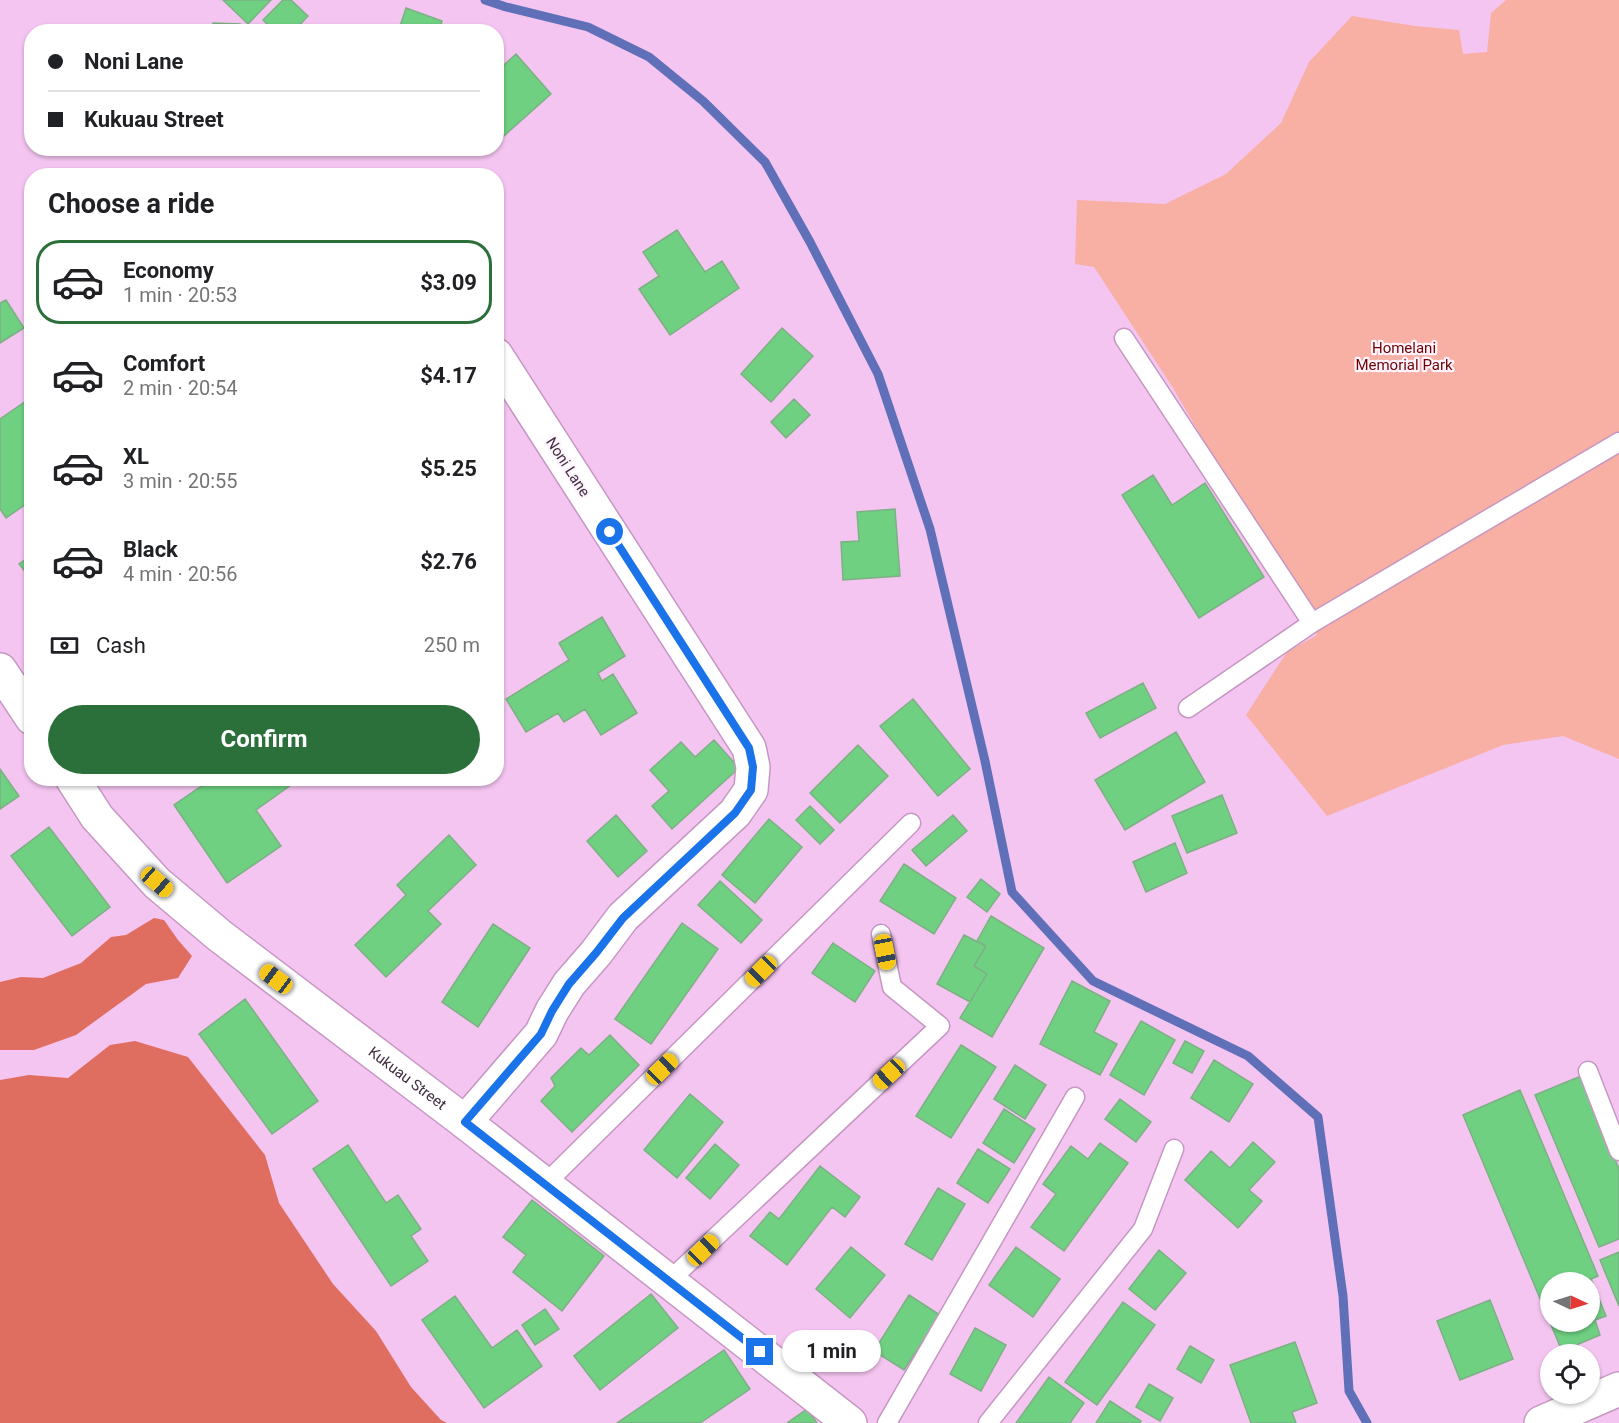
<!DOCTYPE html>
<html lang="en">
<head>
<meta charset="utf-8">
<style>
  :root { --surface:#fff; --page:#f6f6f6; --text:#202124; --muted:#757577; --line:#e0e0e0; --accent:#2b703b }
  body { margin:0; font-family:Roboto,sans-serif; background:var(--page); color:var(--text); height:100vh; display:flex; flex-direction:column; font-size:22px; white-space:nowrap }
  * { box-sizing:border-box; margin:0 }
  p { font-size:20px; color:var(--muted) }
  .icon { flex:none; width:33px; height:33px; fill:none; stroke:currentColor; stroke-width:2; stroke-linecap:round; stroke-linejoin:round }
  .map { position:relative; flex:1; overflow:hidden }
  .panel { position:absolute; left:24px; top:168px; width:480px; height:618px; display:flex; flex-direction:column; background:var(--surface); border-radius:24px; box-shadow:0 2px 4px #0004 }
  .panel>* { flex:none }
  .banner { position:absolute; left:24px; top:24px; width:480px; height:132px; border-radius:24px; box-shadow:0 2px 4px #0004; display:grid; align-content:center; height:132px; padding:0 24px; background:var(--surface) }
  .needle { width:39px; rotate:94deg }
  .controls { position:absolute; left:1540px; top:1272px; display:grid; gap:12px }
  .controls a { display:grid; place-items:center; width:60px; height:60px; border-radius:50%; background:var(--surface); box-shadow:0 2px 4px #0004; font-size:30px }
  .end { position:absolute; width:27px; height:27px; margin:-14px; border:8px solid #1a73e8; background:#fff; box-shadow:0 0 0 3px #fff }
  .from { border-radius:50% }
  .bubble { position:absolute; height:42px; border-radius:21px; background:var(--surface); box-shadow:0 2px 4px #0004; font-size:20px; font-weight:700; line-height:42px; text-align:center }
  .car { position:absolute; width:18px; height:36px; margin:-18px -9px; border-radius:8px; box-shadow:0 0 4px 2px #0007; background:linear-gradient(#f5c518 24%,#345 0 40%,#f5c518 0 76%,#345 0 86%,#f5c518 0) }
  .banner b { display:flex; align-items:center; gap:21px; height:57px; font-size:22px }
  .banner b+b { border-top:2px solid var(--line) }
  .banner i { width:15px; height:15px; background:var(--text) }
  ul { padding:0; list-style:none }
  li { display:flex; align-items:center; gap:18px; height:84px; margin:0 12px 9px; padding:0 12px; border:3px solid transparent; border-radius:24px }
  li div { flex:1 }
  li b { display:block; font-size:22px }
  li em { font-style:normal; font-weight:700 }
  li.on { border-color:var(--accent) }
  li>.icon { width:54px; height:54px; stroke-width:1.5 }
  h2 { padding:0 24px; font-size:27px; line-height:72px }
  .pay { display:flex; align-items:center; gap:15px; height:66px; padding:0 24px; font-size:22px }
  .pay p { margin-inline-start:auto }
  .cta { display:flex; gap:12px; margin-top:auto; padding:12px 24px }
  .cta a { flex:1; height:69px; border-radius:36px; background:var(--accent); color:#fff; font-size:24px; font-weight:700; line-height:69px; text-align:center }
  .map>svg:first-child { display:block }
</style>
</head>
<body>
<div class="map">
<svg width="1619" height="1423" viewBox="0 0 1619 1423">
  <rect width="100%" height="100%" fill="#f5c5f1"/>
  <path fill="#f8afa4" d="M1506,0H1619V759L1563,736L1503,745L1327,816L1246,715L1287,652L1317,635L1173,388L1094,267L1075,264L1077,200L1165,204L1226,174L1281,123L1309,62L1352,16L1415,26L1459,30L1463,54L1487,52L1491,13Z"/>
  <path fill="#df6e60" d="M154,918L164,920L178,940L192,956L178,978L146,984L76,1035L34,1050H0V982L21,977L43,978L81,963L111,937L126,935Z
    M135,1041L188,1057L265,1155L279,1203L333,1284L376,1331L411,1387L441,1420L447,1423H0V1080L29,1075L68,1078L110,1045Z"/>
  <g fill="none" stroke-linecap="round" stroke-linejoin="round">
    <path stroke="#6070b8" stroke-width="9" d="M485,0L506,7L588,27L649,57L703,101L765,162L810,242L878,374L930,529L985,761L1012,892L1093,981L1248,1056L1318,1117L1343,1296L1349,1391L1367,1423"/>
  </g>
  <path fill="#6fd082" stroke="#7eaf85" stroke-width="1.5" fill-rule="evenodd" d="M223,0H271L248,24Z
    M283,0H291L308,16L293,32H275L263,20Z
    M406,8L442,21L439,32H398Z
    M213,23L240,24V32H212Z
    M516,54L551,94L496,143V72Z
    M677,230L705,272L722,261L739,288L670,335L639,289L659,276L643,252Z
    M6,300L24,328L0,343V303Z
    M782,328L813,356L771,402L741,374Z
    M32,397V505L29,502L6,518L0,509V419Z
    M794,399L810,415L786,438L771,422Z
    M1153,475L1172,505L1205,483L1264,577L1199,618L1122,495Z
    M895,509L900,576L843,580L841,542L859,541L857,512Z
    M32,555V580L19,564Z
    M602,617L625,656L598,673L602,681L613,674L637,713L601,735L585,709L564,722L558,713L526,732L506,699L569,660L559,643Z
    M1143,683L1156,708L1100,738L1086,713Z
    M913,699L970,769L938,796L880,726Z
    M1176,732L1205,782L1125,830L1095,780Z
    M714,740L739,768L672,829L652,806L669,791L650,770L681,742L695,757Z
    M858,745L888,776L840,823L810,793Z
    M0,769L19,796L0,809Z
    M213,778H297L298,780L256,810L281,846L227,883L174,805Z
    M1222,795L1237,833L1187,853L1172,816Z
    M810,806L834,830L820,844L796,820Z
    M616,815L647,851L618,877L587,841Z
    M953,815L967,831L926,866L912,850Z
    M769,819L802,847L755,903L722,875Z
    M49,827L110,907L72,936L11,856Z
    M449,835L476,865L428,911L441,924L386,977L355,945L406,895L397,885Z
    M1175,843L1187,873L1146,892L1133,862Z
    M904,864L956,898L934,934L880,901Z
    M981,879L1000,894L987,912L967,897Z
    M720,881L762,920L741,943L698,905Z
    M991,916L1044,948L992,1037L960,1018L987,974L974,966L986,946L977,941Z
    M682,923L718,949L651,1044L615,1019Z
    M493,924L530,948L478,1027L442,1002Z
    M964,935L986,946L974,966L987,974L970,1002L937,984Z
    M833,943L875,971L855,1002L812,973Z
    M1072,981L1110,1001L1094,1032L1117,1044L1100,1075L1040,1044Z
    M245,999L318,1101L272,1134L199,1034Z
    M1141,1021L1175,1040L1144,1095L1110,1075Z
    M610,1035L639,1065L572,1132L541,1101L555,1086L551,1078L581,1048L589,1055Z
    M1185,1041L1204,1051L1192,1073L1173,1063Z
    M961,1045L996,1067L951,1138L916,1116Z
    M1214,1060L1253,1084L1229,1122L1191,1098Z
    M1015,1065L1046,1085L1025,1119L994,1099Z
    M1581,1076L1619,1169V1239L1599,1247L1535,1095Z
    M1520,1090L1598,1276L1591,1279L1606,1316L1595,1320L1600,1335L1562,1351L1463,1115ZM1551,1282H1590V1322H1551Z
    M690,1094L723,1122L677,1178L644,1150Z
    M1120,1099L1151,1122L1136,1142L1105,1119Z
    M1004,1109L1035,1129L1014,1163L983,1143Z
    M1253,1142L1275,1162L1249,1190L1262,1201L1238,1228L1185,1180L1211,1151L1230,1168Z
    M1100,1143L1128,1163L1064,1251L1031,1227L1056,1194L1043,1184L1071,1146L1088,1159Z
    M715,1144L739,1165L710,1199L686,1178Z
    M348,1145L386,1203L398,1195L421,1229L411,1236L428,1261L391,1286L313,1169Z
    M978,1149L1010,1169L988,1203L957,1183Z
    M820,1166L860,1197L845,1217L832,1207L787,1265L750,1236L770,1212L779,1219Z
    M938,1188L965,1204L932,1260L905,1244Z
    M532,1200L604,1256L562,1311L513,1272L526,1255L503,1237Z
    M851,1247L885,1275L850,1318L816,1289Z
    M1016,1247L1060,1279L1033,1317L989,1285Z
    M1159,1250L1186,1273L1155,1310L1129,1289Z
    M1619,1252V1306L1600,1260Z
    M651,1294L678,1328L600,1390L574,1356Z
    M909,1295L940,1315L904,1370L874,1351Z
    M455,1296L492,1348L517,1330L542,1366L484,1408L422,1320Z
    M1490,1300L1513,1359L1460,1380L1437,1321Z
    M1123,1302L1155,1325L1097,1405L1065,1382Z
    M545,1309L559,1329L535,1345L522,1325Z
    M975,1328L1006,1345L981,1391L950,1374Z
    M1295,1342L1317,1403L1292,1412L1296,1423H1251L1230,1365Z
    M1190,1346L1214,1360L1201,1383L1177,1369Z
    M724,1350L750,1389L700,1423H617Z
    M1049,1377L1084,1403L1070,1423H1016Z
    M1149,1384L1173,1398L1160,1421L1136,1407Z
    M1110,1401L1141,1421L1140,1423H1096Z
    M807,1409L817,1423H787Z"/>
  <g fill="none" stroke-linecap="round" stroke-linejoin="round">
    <defs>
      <path id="service" d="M1124,338L1312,623
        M1188,708L1312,623L1619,442
        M1588,1071L1619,1151
        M545,1184L911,823
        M669,1281L940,1026L892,987L881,934
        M887,1423L1075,1097
        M988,1423L1143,1229L1174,1149"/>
      <path id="minor" d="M465,1122L541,1034L552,1011L569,984L596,953L623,917L735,813L751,790L753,767L749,748L496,355"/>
      <g id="tertiary">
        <path d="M0,670L32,718"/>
        <path id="s1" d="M72,778L97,817L157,883L220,936L465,1122L850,1423"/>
        <path d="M1541,1423L1619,1389"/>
      </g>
    </defs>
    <use href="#service" stroke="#c597c2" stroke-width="21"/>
    <use href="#minor" stroke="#c597c2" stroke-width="36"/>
    <use href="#tertiary" stroke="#c597c2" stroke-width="36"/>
    <use href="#service" stroke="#fff" stroke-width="18"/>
    <use href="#minor" stroke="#fff" stroke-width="33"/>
    <use href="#tertiary" stroke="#fff" stroke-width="33"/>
  </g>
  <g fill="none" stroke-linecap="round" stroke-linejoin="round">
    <path stroke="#1a73e8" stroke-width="8" d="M610,532L749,748L753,767L751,790L735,813L623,918L596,953L569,984L552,1011L541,1034L465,1122L760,1352"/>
  </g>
  <g text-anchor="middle" stroke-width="4.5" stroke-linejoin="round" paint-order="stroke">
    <g font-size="15" fill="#700102" stroke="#fef4fd">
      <text x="1404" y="353">Homelani<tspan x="1404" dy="17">Memorial Park</tspan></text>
    </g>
    <g font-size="15" fill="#433042" stroke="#fef4fd">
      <text transform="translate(568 467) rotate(57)" y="5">Noni Lane</text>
      <text dy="5" stroke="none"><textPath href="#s1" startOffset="453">Kukuau Street</textPath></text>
    </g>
  </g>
</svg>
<div class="controls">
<a><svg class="needle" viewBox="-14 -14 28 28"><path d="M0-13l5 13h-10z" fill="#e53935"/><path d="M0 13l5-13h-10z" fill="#757577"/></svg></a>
<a><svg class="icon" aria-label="locate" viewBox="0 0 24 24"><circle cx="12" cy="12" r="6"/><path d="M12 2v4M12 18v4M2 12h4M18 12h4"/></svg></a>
</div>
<i class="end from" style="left:610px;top:532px"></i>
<i class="end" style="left:760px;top:1352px"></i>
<div class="bubble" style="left:782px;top:1330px;width:99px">1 min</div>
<i class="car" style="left:157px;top:882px;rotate:131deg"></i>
<i class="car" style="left:885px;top:952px;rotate:169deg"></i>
<i class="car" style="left:761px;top:971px;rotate:225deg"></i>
<i class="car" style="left:276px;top:979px;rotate:307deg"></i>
<i class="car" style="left:662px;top:1069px;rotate:46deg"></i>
<i class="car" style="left:889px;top:1074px;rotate:227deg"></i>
<i class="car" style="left:703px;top:1250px;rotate:46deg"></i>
<div class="banner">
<b><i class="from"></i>Noni Lane</b>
<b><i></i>Kukuau Street</b>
</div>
<section class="panel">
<h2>Choose a ride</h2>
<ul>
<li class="on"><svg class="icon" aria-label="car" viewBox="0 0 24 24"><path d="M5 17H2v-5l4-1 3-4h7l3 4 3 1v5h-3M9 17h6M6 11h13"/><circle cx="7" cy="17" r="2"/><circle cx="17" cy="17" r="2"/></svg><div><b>Economy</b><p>1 min · 20:53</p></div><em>$3.09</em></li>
<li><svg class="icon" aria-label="car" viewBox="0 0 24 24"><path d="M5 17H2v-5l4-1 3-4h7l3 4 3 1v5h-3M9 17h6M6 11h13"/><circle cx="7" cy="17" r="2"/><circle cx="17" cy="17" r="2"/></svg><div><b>Comfort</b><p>2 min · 20:54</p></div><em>$4.17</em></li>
<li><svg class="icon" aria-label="car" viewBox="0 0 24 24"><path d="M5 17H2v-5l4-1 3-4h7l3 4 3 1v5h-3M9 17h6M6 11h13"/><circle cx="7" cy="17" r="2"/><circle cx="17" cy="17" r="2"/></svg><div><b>XL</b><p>3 min · 20:55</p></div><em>$5.25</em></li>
<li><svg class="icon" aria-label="car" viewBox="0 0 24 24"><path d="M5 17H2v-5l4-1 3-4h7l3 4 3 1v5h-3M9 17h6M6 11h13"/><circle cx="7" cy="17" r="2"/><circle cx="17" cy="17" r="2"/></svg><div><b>Black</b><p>4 min · 20:56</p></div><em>$2.76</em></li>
</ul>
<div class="pay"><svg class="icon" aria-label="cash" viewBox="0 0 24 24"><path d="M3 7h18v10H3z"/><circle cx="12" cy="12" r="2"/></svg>Cash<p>250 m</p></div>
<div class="cta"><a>Confirm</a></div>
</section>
</div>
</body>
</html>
